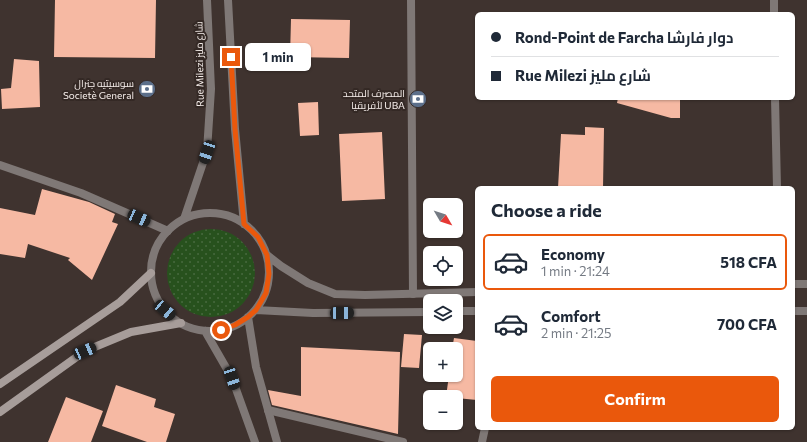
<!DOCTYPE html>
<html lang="en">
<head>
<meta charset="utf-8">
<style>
  :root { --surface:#fff; --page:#f6f6f7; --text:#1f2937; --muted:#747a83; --line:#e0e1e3; --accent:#ea580c }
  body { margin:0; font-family:Commissioner,Cairo,sans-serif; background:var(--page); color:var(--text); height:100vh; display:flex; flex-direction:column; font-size:15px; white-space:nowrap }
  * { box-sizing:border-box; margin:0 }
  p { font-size:13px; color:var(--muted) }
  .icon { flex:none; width:22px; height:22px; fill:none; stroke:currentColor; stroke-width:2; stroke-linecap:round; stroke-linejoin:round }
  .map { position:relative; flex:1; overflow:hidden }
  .side { position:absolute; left:475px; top:186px; width:320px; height:244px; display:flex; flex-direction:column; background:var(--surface); border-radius:6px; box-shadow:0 1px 3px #0004 }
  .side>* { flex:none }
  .top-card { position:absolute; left:475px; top:12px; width:320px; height:88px; border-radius:6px; box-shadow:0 1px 3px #0004; display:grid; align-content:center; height:88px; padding:0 16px; background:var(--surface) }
  .needle { width:26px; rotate:129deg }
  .controls { position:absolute; left:423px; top:198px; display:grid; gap:8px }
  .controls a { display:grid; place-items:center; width:40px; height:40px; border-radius:6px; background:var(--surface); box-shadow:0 1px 3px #0004; font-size:20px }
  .end { position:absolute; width:18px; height:18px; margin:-9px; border:5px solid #ea580c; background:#fff; box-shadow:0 0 0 2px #fff }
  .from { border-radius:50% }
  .bubble { position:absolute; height:28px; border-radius:6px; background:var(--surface); box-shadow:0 1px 3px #0004; font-size:13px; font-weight:700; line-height:28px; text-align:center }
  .car { position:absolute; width:12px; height:24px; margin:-12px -6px; border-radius:5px; box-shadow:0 0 3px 1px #0007; background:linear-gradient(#222 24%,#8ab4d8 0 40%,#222 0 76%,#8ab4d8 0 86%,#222 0) }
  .top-card b { display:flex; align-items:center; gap:14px; height:38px; font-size:15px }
  .top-card b+b { border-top:1px solid var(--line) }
  .top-card i { width:10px; height:10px; background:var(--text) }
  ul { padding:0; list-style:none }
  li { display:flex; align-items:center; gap:12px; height:56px; margin:0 8px 6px; padding:0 8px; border:2px solid transparent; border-radius:6px }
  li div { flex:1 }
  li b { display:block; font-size:15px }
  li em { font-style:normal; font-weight:700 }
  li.current { border-color:var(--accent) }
  li>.icon { width:36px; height:36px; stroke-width:1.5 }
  h2 { padding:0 16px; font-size:18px; line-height:48px }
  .action { display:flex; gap:8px; margin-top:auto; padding:8px 16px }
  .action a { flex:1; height:46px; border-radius:6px; background:var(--accent); color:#fff; font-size:16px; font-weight:700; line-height:46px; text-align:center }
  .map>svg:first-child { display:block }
</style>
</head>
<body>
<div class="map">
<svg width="807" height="442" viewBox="0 0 807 442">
  <defs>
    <pattern id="grass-dots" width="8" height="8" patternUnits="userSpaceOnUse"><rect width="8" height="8" fill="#27511d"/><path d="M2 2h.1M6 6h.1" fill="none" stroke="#476a3e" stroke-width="1.8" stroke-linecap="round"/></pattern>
  </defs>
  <rect width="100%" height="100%" fill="#3f332f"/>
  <path fill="url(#grass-dots)" d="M167 273a44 44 0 1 1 88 0a44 44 0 1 1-88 0Z"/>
  <path fill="#f6b9a3" d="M55,0H156L155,58L54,57Z
    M291,19L350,20L349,58L290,57Z
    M14,59L39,61L40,107L2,109L1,89L11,88Z
    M618,98H680V118H671L617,103Z
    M318,102L319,135L300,136L298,103Z
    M585,127L604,128L603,188H558L561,134L585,135Z
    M382,132L385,199L342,201L339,134Z
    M42,189L89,202L115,214L112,222L118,224L92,280L68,260L70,258L28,244L25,258L0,254V208L35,215Z
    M404,334L422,335L419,368L401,367Z
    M454,338L477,341V400L456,398V397H446L449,375H456V349H452Z
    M301,347L400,352L398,434L272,405L268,390L301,396Z
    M116,385L156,399L154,407L175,414L166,442H147L102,426Z
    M66,397L103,411L91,442H48Z"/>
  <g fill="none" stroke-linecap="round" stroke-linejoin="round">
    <path stroke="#7f7876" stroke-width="8" d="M411,0L413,294
      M774,0V14
      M775,98L777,188
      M0,165L81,193L168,231
      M268,410L403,442
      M482,442L485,428"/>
    <path stroke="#7f7876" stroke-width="8" d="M228,0L235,129L244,224
      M151 272a59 59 0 1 1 118 0a59 59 0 1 1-118 0Z
      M184,219L207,151L211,89L207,0
      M267,255L281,266L308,283L335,294L365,295L477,292
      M793,284H807
      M256,310L313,313L430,312
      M456,311H477
      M793,311H807
      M248,317L256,367L277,442
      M205,331L232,378L255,442"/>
    <path stroke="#a79d9a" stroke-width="8" d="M0,384L120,302L151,273
      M0,412L85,351L131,332L181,323"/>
  </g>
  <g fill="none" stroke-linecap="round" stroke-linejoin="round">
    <path stroke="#ea580c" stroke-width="5" d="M221,330L235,325L248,317L256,310L266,293L269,274L267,255L258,237L244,224L235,129L231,57"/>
  </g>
  <defs>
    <symbol id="bank-disc" viewBox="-11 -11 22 22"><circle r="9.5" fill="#5c6f8a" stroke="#342925"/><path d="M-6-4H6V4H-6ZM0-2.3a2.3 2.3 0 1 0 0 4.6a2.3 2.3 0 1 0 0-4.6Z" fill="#fff"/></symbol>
  </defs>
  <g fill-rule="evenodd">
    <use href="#bank-disc" x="137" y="79" width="20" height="20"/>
    <use href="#bank-disc" x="408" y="89" width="20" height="20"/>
  </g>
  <g text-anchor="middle" stroke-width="4" stroke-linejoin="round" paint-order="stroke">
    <g font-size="10" fill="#f6eeeb" stroke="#342925">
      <text transform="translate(199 64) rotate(-91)" y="4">Rue Milezi شارع مليز</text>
    </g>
    <g font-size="10" fill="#f6eeeb" stroke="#342925" text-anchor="end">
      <text x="134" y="87">سوسيتيه جنرال<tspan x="134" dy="12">Societè General</tspan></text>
      <text x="405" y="97">المصرف المتحد<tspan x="405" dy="12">لأفريقيا UBA</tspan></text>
    </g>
  </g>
</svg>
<div class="controls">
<a><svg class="needle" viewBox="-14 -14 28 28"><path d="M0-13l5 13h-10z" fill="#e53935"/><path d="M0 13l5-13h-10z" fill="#747a83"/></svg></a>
<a><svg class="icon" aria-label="locate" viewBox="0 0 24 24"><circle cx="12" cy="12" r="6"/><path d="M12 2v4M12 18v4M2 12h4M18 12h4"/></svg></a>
<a><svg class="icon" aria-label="layers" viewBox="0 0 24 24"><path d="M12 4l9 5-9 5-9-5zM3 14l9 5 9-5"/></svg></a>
<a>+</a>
<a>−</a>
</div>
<i class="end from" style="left:221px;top:330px"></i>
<i class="end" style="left:231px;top:57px"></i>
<div class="bubble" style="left:245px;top:43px;width:66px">1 min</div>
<i class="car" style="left:207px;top:152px;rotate:199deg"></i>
<i class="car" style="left:139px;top:218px;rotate:114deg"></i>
<i class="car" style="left:165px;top:310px;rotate:130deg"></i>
<i class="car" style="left:342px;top:313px;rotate:89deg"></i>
<i class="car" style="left:85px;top:351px;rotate:67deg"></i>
<i class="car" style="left:232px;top:378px;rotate:161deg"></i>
<div class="top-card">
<b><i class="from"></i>Rond-Point de Farcha دوار فارشا</b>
<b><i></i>Rue Milezi شارع مليز</b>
</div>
<section class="side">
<h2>Choose a ride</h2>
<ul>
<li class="current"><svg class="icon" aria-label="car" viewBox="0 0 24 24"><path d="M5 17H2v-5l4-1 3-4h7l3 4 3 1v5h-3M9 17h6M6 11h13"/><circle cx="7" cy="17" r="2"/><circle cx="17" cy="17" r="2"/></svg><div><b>Economy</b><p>1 min · 21:24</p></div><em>518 CFA</em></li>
<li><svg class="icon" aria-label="car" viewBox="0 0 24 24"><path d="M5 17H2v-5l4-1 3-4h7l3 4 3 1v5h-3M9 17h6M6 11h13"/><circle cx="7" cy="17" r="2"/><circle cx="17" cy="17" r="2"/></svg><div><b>Comfort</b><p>2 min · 21:25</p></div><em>700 CFA</em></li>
</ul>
<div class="action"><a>Confirm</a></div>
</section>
</div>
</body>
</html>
